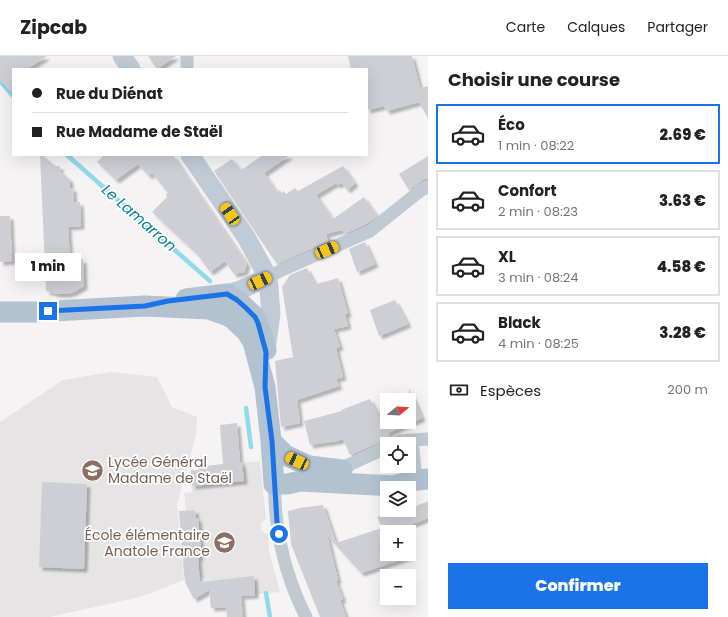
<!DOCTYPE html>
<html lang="fr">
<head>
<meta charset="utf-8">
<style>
  :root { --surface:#fff; --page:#f6f6f6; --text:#222; --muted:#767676; --line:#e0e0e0; --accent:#1a73e8 }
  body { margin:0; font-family:Poppins,sans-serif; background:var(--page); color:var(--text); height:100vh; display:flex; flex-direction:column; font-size:15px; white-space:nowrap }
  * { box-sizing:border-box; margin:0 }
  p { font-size:13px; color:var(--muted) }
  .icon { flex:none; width:22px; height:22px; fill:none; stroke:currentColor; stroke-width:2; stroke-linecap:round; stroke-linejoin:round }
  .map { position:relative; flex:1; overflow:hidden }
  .sheet { display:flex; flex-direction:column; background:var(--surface); width:300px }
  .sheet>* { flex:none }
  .guide { position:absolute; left:12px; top:12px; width:356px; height:88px; border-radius:0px; box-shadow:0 4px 16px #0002; display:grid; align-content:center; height:88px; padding:0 20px; background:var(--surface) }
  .needle { width:26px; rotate:72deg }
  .buttons { position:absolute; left:380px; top:337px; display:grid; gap:8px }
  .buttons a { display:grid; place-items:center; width:36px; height:36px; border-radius:0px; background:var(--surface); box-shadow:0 4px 16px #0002; font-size:20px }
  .end { position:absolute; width:18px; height:18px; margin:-9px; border:5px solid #1a73e8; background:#fff; box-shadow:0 0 0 2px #fff }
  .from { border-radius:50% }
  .bubble { position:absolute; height:28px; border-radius:0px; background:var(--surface); box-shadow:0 4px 16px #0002; font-size:13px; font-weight:800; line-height:28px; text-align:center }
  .car { position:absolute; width:12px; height:24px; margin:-12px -6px; border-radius:5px; box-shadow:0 0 3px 1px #0007; background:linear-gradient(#f5c518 24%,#345 0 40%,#f5c518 0 76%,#345 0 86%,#f5c518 0) }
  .guide b { display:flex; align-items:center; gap:14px; height:38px; font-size:15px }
  .guide b+b { border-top:1px solid var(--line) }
  .guide i { width:10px; height:10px; background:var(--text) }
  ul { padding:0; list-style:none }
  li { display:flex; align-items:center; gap:12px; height:60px; margin:0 8px 6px; padding:0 12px; border:2px solid var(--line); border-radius:0px }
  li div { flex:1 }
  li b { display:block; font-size:15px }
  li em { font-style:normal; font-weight:800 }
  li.active { border-color:var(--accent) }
  li>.icon { width:36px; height:36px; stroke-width:1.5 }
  h2 { padding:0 20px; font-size:18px; line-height:48px }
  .pay { display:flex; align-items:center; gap:10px; height:44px; padding:0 20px; font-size:15px }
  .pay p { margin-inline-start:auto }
  .button { display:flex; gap:8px; margin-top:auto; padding:8px 20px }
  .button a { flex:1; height:46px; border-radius:0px; background:var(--accent); color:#fff; font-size:16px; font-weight:800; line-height:46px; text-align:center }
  header { display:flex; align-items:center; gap:24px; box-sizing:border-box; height:56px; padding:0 20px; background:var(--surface); border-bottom:1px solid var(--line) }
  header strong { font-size:19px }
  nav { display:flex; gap:22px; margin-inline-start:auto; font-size:14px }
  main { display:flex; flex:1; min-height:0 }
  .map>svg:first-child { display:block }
</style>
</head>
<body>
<header>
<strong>Zipcab</strong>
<nav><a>Carte</a><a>Calques</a><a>Partager</a></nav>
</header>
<main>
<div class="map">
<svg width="428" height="561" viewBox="0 0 428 561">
  <defs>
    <filter id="shadow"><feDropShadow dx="3.5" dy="3.5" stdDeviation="1" flood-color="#0004"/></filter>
  </defs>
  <rect width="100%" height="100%" fill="#f5f3f3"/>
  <path fill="#e6e4e5" d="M111,316L157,321L172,351L197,361L196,379L177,449L184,524L140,541L49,561H0V366L63,324Z
    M260,405L266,462L261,468V474L268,479L269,495L280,536L241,540L243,561L226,551L211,552L208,525L199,520L184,521L179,455H186L184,437L192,436L191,414H198L197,411Z"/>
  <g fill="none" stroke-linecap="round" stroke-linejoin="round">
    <path stroke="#90daee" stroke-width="4.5" d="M0,25L13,40
      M67,99L210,225
      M246,352L251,391
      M266,537L270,561"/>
  </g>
  <path fill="#cdcfd5" filter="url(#shadow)" d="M0,0H47L27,13H13V38L0,24Z
    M148,0H176L157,13Z
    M348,0H412L420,32L428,30V62L419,46L387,55L384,50L367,54V13H351Z
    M40,99H42L55,110H60V115L70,124V132H73L74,147L80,146L81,170L68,171L70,204L83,203L84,230L74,236L67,238H57L46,235Z
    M104,99H173L247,208L244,216L234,218L225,205L210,216L198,199L152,156L167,141L166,139L168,137L152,117L149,120L138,108L116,124L97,106Z
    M263,99H290L264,117L277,136L280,134L282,137L284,135L286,138L295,132L298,135L343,110L355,127L347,134L342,127L337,129L336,127L316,139L333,163L364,141L377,160L366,168L344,178L342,174L326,178L328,185L277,208L214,115L232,103L241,114Z
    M428,100V122L424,123L409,134L399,118Z
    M0,160H10L12,205L0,206Z
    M365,186L375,208L357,216L349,193Z
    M307,212L313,225L316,224L317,228L338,222L348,258H345L348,270L334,273L340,291L336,292L343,321L336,323L339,330L297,344L300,367L281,371L275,305L293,301L282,231L290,219Z
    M395,244L408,268L379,280L370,254Z
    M409,332L422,362L388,377L390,380L387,383L350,399L343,383L337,385L310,389L304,365L342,355L341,354L370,343L382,366H409Z
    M237,367L240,407L242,406L244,425L192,430L191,414H198L197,411L223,408L220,369Z
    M42,426L87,428L84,513L39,511Z
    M428,445V462L392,476H387V498H411V500L361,517L327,479L338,524L336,525L343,543L340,544L346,561H320L291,488L288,455L300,452L323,449L336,487L382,472L377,461L393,454H409V453Z
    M195,454L196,462H198L201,494H199L200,502H198L200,526L254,520L255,539L241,540L243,561H227L226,551L211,552L209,534L194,543L185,526L179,455Z"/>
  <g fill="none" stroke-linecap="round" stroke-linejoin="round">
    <path stroke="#c1cad2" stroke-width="13" d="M187,13V0
      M268,221L284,213L370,175L420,135L428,130
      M412,384L428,383
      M393,388L400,385L412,384L416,424
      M338,414L387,391
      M274,428C275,441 275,454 277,466C281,499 291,531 306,561"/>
    <path stroke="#c1cbd6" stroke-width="19" d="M122,0L131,13
      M190,99L246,181L268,221L271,258L266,294
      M227,238L240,234L268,221"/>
    <path stroke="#b3c2d1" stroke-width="21" d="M186,243L227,238L237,244L255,261L261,276L266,294
      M0,256H35L145,250L209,253L226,259L233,263L247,276L253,286L265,331L271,385L274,428H287L301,425L394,430L410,425L428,423
      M271,385L285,399L309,410L342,414"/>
  </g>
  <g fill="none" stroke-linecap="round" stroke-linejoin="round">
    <path stroke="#1a73e8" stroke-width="5" d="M48,255L145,250L168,245L227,238L237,244L246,252L255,261L258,267L266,296L265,331L272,385L277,466L279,478"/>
  </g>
  <defs>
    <symbol id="school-disc" viewBox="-11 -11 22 22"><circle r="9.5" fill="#8d6e63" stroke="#fff"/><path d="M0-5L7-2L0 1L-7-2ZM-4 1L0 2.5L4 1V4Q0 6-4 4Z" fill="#fff"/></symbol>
  </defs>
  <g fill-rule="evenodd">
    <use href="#school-disc" x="80" y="402" width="25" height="25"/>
    <use href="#school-disc" x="212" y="474" width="25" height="25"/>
  </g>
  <g text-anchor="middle" stroke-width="3.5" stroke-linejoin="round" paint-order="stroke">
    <g font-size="14" fill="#785e54" stroke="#fff" text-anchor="start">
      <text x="108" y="411">Lycée Général<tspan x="108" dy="16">Madame de Staël</tspan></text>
      <text x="210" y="484" text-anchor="end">École élémentaire<tspan x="210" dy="16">Anatole France</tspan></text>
    </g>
    <g font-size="15" font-style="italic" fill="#0c7c9b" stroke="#fff">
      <text transform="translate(139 162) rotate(41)" y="5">Le Lamarron</text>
    </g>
  </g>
</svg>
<div class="buttons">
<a><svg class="needle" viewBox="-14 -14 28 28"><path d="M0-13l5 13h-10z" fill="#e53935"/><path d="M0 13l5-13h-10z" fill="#767676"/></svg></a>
<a><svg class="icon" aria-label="locate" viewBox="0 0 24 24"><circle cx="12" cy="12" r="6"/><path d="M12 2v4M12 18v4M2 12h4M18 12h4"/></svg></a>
<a><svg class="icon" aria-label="layers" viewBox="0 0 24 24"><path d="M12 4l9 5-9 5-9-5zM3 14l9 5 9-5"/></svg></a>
<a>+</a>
<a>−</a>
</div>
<i class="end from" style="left:279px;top:478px"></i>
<i class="end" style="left:48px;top:255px"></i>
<div class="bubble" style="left:15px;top:197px;width:66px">1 min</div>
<i class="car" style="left:230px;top:158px;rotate:326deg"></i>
<i class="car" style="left:327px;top:194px;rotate:66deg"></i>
<i class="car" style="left:260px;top:225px;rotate:65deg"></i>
<i class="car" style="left:297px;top:405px;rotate:295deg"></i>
<div class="guide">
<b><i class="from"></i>Rue du Diénat</b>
<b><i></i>Rue Madame de Staël</b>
</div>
</div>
<section class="sheet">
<h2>Choisir une course</h2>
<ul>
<li class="active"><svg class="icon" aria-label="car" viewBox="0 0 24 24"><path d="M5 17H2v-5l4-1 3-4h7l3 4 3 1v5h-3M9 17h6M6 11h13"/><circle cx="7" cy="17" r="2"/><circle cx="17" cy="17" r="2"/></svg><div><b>Éco</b><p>1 min · 08:22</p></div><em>2.69 €</em></li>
<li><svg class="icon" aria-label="car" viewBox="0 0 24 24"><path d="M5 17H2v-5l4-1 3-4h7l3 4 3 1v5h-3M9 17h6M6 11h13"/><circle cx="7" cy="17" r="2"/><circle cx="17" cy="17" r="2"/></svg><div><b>Confort</b><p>2 min · 08:23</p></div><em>3.63 €</em></li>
<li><svg class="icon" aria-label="car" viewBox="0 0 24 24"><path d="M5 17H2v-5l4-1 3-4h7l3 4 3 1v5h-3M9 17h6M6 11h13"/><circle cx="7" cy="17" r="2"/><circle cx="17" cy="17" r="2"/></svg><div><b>XL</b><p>3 min · 08:24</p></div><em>4.58 €</em></li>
<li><svg class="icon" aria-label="car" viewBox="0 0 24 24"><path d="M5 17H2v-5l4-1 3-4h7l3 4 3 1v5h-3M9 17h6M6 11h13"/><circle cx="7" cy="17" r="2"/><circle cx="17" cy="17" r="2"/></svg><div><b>Black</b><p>4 min · 08:25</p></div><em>3.28 €</em></li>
</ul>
<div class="pay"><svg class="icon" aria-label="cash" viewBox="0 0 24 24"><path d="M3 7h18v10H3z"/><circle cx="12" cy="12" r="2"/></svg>Espèces<p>200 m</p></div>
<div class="button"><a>Confirmer</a></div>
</section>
</main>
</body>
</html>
